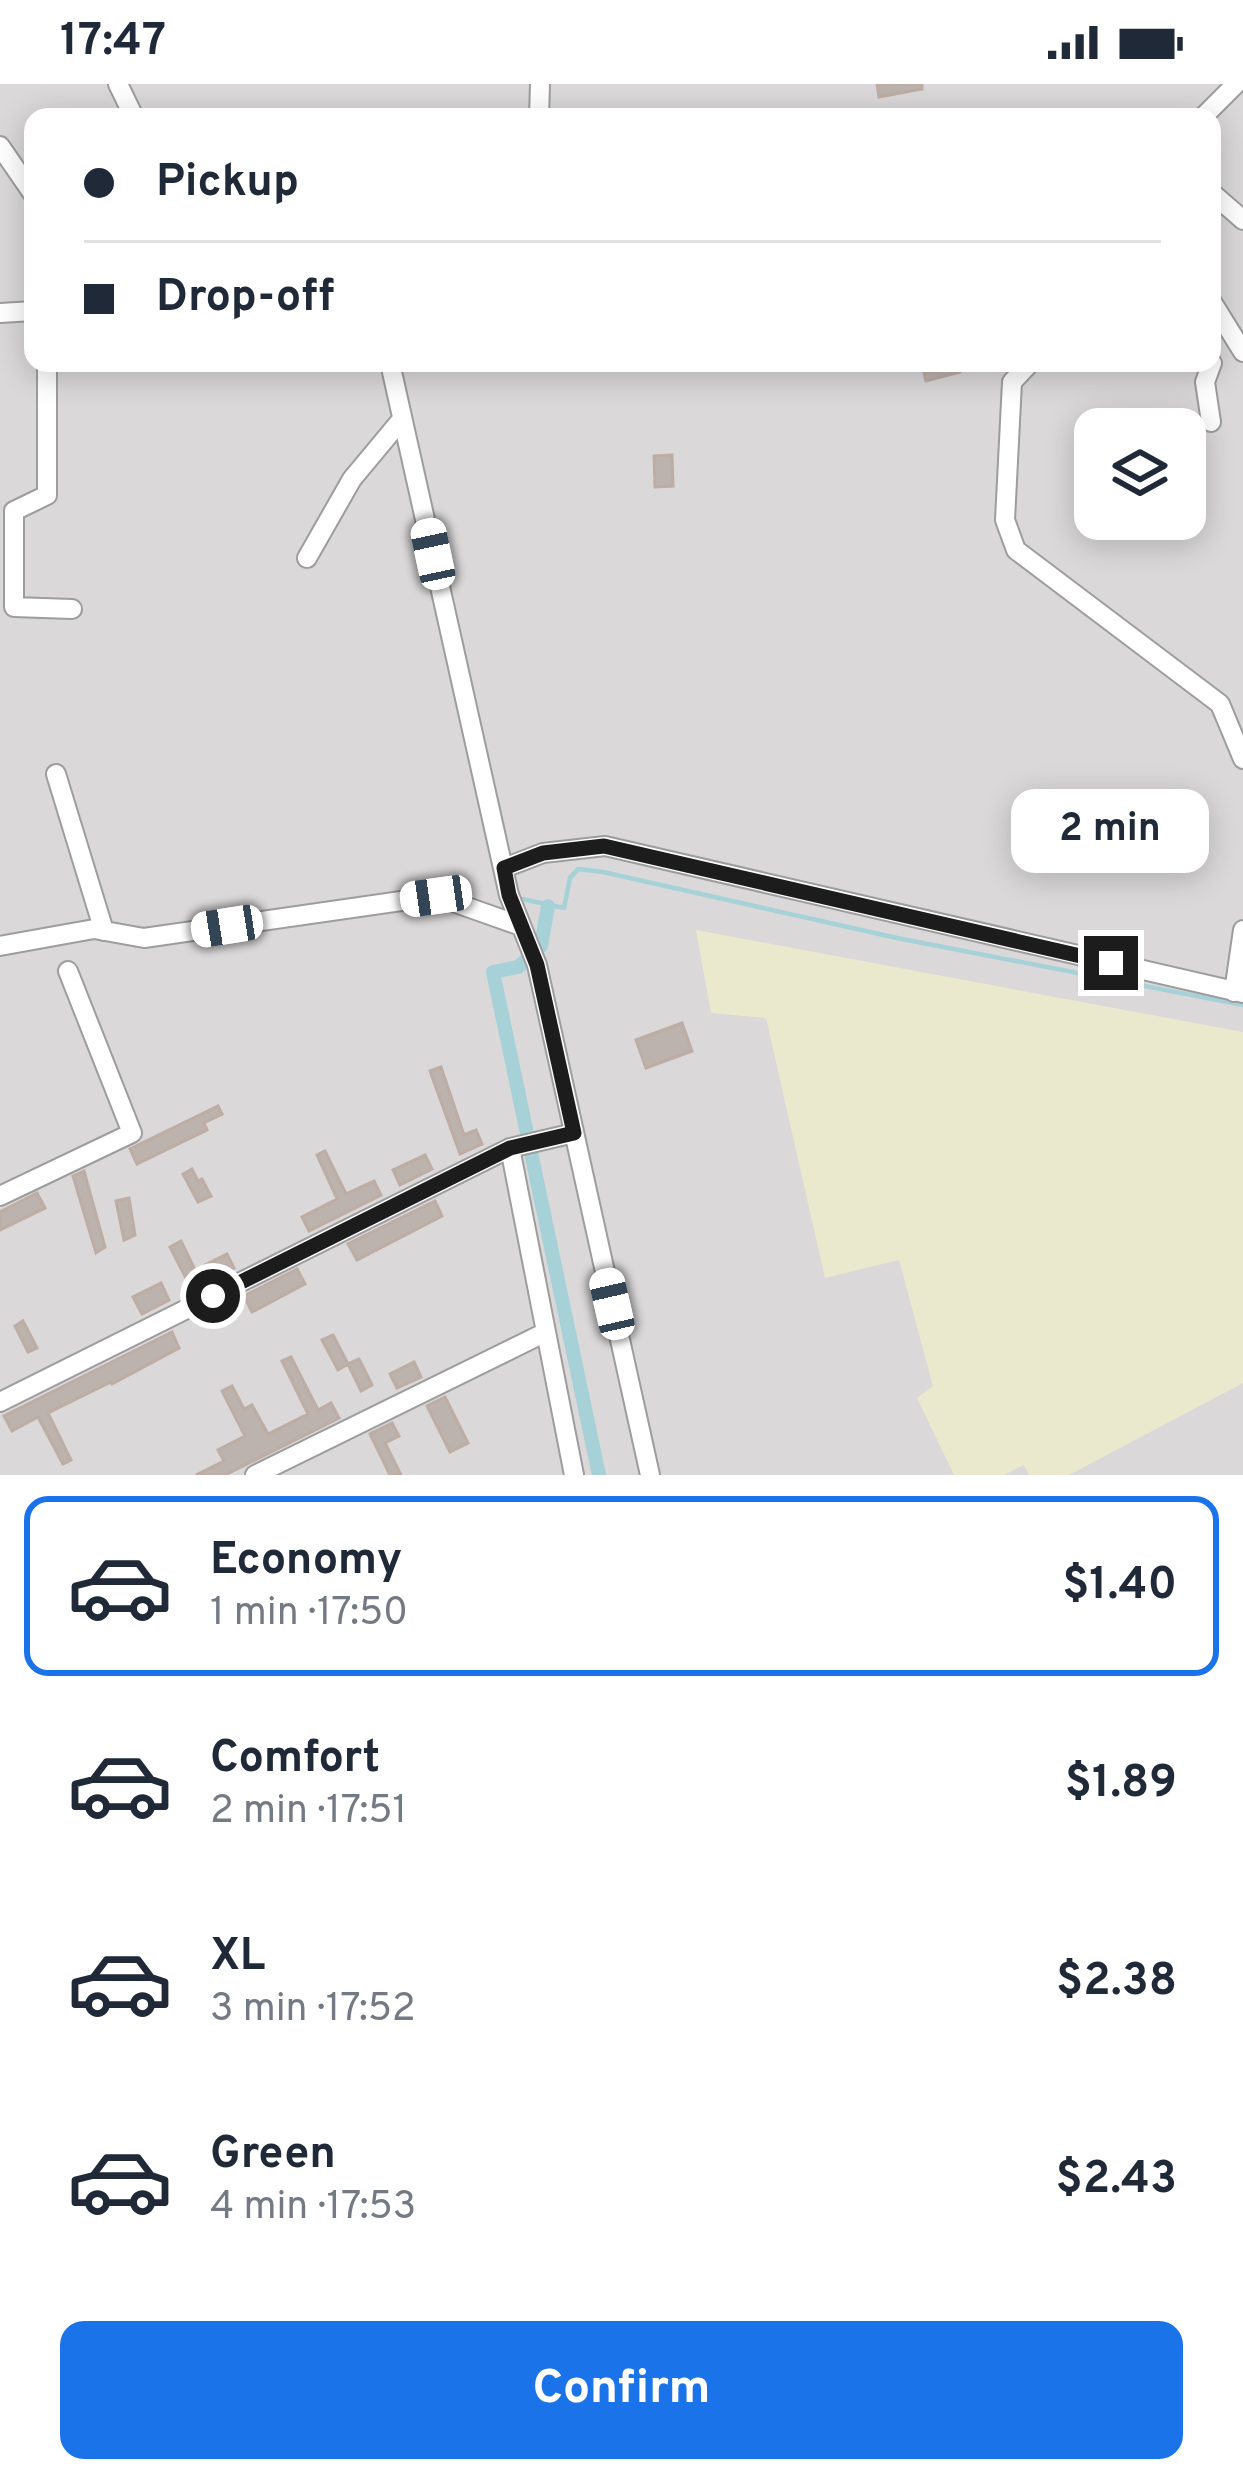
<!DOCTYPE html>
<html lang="en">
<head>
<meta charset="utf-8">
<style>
  :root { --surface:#fff; --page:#f6f6f7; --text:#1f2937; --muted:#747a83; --line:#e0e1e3; --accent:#1a73e8 }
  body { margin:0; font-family:Overpass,sans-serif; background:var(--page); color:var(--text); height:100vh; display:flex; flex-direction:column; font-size:45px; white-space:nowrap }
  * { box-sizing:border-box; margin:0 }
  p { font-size:39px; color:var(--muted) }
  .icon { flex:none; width:66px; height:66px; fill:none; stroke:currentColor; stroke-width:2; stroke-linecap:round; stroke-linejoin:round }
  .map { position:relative; height:1391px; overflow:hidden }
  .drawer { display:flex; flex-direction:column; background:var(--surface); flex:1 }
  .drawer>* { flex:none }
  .hud { position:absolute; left:24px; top:24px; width:1197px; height:264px; border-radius:24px; box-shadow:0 6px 30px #0003; display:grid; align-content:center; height:264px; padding:0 60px; background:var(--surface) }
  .fabs { position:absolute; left:1074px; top:324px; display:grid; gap:24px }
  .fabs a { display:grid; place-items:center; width:132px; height:132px; border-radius:24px; background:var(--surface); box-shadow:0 6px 30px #0003; font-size:60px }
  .end { position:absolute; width:54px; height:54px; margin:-27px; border:15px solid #1c1c1c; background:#fff; box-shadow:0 0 0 6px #fff }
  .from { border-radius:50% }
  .bubble { position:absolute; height:84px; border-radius:24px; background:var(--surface); box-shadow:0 6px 30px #0003; font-size:39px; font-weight:700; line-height:84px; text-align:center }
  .car { position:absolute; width:36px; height:72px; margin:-36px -18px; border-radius:15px; box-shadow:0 0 9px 3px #0007; background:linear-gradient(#fff 24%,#345 0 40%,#fff 0 76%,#345 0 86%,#fff 0) }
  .hud b { display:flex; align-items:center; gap:42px; height:114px; font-size:45px }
  .hud b+b { border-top:3px solid var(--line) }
  .hud i { width:30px; height:30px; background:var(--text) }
  ul { padding:21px 0 0; list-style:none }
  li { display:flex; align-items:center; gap:36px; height:180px; margin:0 24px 18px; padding:0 36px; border:6px solid transparent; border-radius:24px }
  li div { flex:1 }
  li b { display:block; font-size:45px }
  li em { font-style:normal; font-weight:700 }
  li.current { border-color:var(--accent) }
  li>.icon { width:108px; height:108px; stroke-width:1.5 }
  .cta { display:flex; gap:24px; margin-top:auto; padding:24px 60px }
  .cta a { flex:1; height:138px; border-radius:24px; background:var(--accent); color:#fff; font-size:48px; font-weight:700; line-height:138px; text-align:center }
  .status { display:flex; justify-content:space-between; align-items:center; height:84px; padding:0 60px; background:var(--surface); direction:ltr }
  .status svg { height:33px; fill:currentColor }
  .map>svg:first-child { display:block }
</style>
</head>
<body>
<div class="status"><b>17:47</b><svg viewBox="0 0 49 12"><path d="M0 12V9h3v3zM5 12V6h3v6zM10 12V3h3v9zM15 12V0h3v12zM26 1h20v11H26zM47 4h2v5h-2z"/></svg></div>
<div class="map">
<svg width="1243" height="1391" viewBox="0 0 1243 1391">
  <rect width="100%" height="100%" fill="#ece8e2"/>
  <path fill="#dad8d9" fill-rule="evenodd" d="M0,0H1243V1391H0ZM33,33H1212V279H33ZM1095,345H1185V435H1095Z"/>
  <path fill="#eae9ce" d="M696,846L1243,948V1299L1069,1391H1029L1024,1381L1004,1391H954L917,1314L933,1302L899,1176L825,1194L766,934L711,929Z"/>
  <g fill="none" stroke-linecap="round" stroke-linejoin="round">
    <path stroke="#a5d1d7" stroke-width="4.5" d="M522,815L564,824L570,794L578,785L603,788L897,854L1243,921"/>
    <path stroke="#a5d1d7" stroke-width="14" d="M541,862L548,822
      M524,878L518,883L493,888L599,1391"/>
  </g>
  <path fill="#bcb3af" stroke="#bdada5" stroke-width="3" d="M877,0H922V5L879,13Z
    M931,279H957L960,288L926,297L922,281Z
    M672,371L673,402L655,403L654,372Z
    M682,939L692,967L646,984L636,956Z
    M441,983L464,1051L476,1046L482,1060L460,1070L430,987Z
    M218,1022L222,1030L204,1039L207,1046L137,1080L130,1065Z
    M325,1067L346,1110L374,1097L381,1111L309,1147L302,1133L337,1115L317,1071Z
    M425,1071L432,1085L400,1101L393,1086Z
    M192,1085L198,1097L202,1095L211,1112L198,1118L183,1090Z
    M84,1087L105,1163L96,1169L73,1092Z
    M37,1109L45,1124L0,1146V1128Z
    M129,1114L135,1151L124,1156L116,1117Z
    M435,1117L442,1132L357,1176L348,1160Z
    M181,1157L195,1186L227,1170L234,1184L192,1206L170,1163Z
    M297,1185L305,1200L252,1228L244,1212Z
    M161,1199L169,1216L142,1230L133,1213Z
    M23,1237L37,1264L28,1268L15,1242Z
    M172,1248L179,1264L112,1300L111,1298L48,1329L71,1376L63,1380L38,1333L12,1347L4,1332Z
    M333,1251L348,1280L338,1286L322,1256Z
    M291,1273L318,1326L331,1319L339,1334L225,1391H196L224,1377L218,1366L245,1352L222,1307L232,1302L244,1325L252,1321L268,1350L308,1330L282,1277Z
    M359,1275L372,1301L361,1307L348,1280Z
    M414,1278L421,1293L397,1304L390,1290Z
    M445,1313L468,1359L450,1368L427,1322Z
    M392,1339L399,1352L385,1359L401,1391H390L370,1350Z"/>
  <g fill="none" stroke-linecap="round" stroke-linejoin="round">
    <defs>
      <path id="minor" d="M118,0L134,33
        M539,33L540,0
        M1203,33L1236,0
        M0,62L33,110
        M1212,109L1243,136
        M1212,218L1243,268
        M0,229L33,227
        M47,279V411L14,427V523L72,525
        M390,279L509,811L537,881L650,1391
        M1030,279L1012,298L1005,436L1016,466L1220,620L1243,675
        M1211,338L1205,298L1212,279
        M307,474L352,395L402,335
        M56,690L104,847
        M504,784L543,769L605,762L1243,909
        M0,862L94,845L144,854L436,812L521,842
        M1234,908L1243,846
        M510,1064L574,1391
        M0,1112L132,1049L68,887
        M0,1318L510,1064L574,1049
        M255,1391L546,1248"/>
    </defs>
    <use href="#minor" stroke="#9d9d9d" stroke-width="22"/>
    <use href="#minor" stroke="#fff" stroke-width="18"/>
  </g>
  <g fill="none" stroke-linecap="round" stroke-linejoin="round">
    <path stroke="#1c1c1c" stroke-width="15" d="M213,1212L510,1064L574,1049L537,881L509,811L504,784L543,769L604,762L1111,879"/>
  </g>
</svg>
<div class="fabs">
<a><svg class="icon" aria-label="layers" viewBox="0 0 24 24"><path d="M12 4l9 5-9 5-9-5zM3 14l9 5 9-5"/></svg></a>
</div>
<i class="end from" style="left:213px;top:1212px"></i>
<i class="end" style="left:1111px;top:879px"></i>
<div class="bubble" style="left:1011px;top:705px;width:198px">2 min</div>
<i class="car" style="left:433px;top:470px;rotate:348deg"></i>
<i class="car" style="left:436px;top:812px;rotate:262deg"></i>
<i class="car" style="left:227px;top:842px;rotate:261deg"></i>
<i class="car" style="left:612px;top:1220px;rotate:347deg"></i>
<div class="hud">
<b><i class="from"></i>Pickup</b>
<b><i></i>Drop-off</b>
</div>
</div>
<section class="drawer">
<ul>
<li class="current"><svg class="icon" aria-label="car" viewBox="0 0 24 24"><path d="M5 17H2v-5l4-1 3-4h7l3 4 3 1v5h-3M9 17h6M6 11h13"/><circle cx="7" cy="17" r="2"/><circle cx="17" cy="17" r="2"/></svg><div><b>Economy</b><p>1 min · 17:50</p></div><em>$1.40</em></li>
<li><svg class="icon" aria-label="car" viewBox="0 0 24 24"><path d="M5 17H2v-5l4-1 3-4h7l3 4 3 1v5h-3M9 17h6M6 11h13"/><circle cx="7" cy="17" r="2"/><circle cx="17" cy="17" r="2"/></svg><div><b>Comfort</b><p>2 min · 17:51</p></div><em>$1.89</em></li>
<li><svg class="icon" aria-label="car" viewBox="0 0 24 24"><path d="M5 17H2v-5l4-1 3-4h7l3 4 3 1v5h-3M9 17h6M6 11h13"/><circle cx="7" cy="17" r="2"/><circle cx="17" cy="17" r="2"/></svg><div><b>XL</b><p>3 min · 17:52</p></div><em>$2.38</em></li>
<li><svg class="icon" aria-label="car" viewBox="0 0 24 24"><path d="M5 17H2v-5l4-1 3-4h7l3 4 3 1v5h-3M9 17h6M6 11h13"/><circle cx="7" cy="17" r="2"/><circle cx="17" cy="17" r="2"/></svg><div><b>Green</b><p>4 min · 17:53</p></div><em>$2.43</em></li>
</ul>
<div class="cta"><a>Confirm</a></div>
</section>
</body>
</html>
